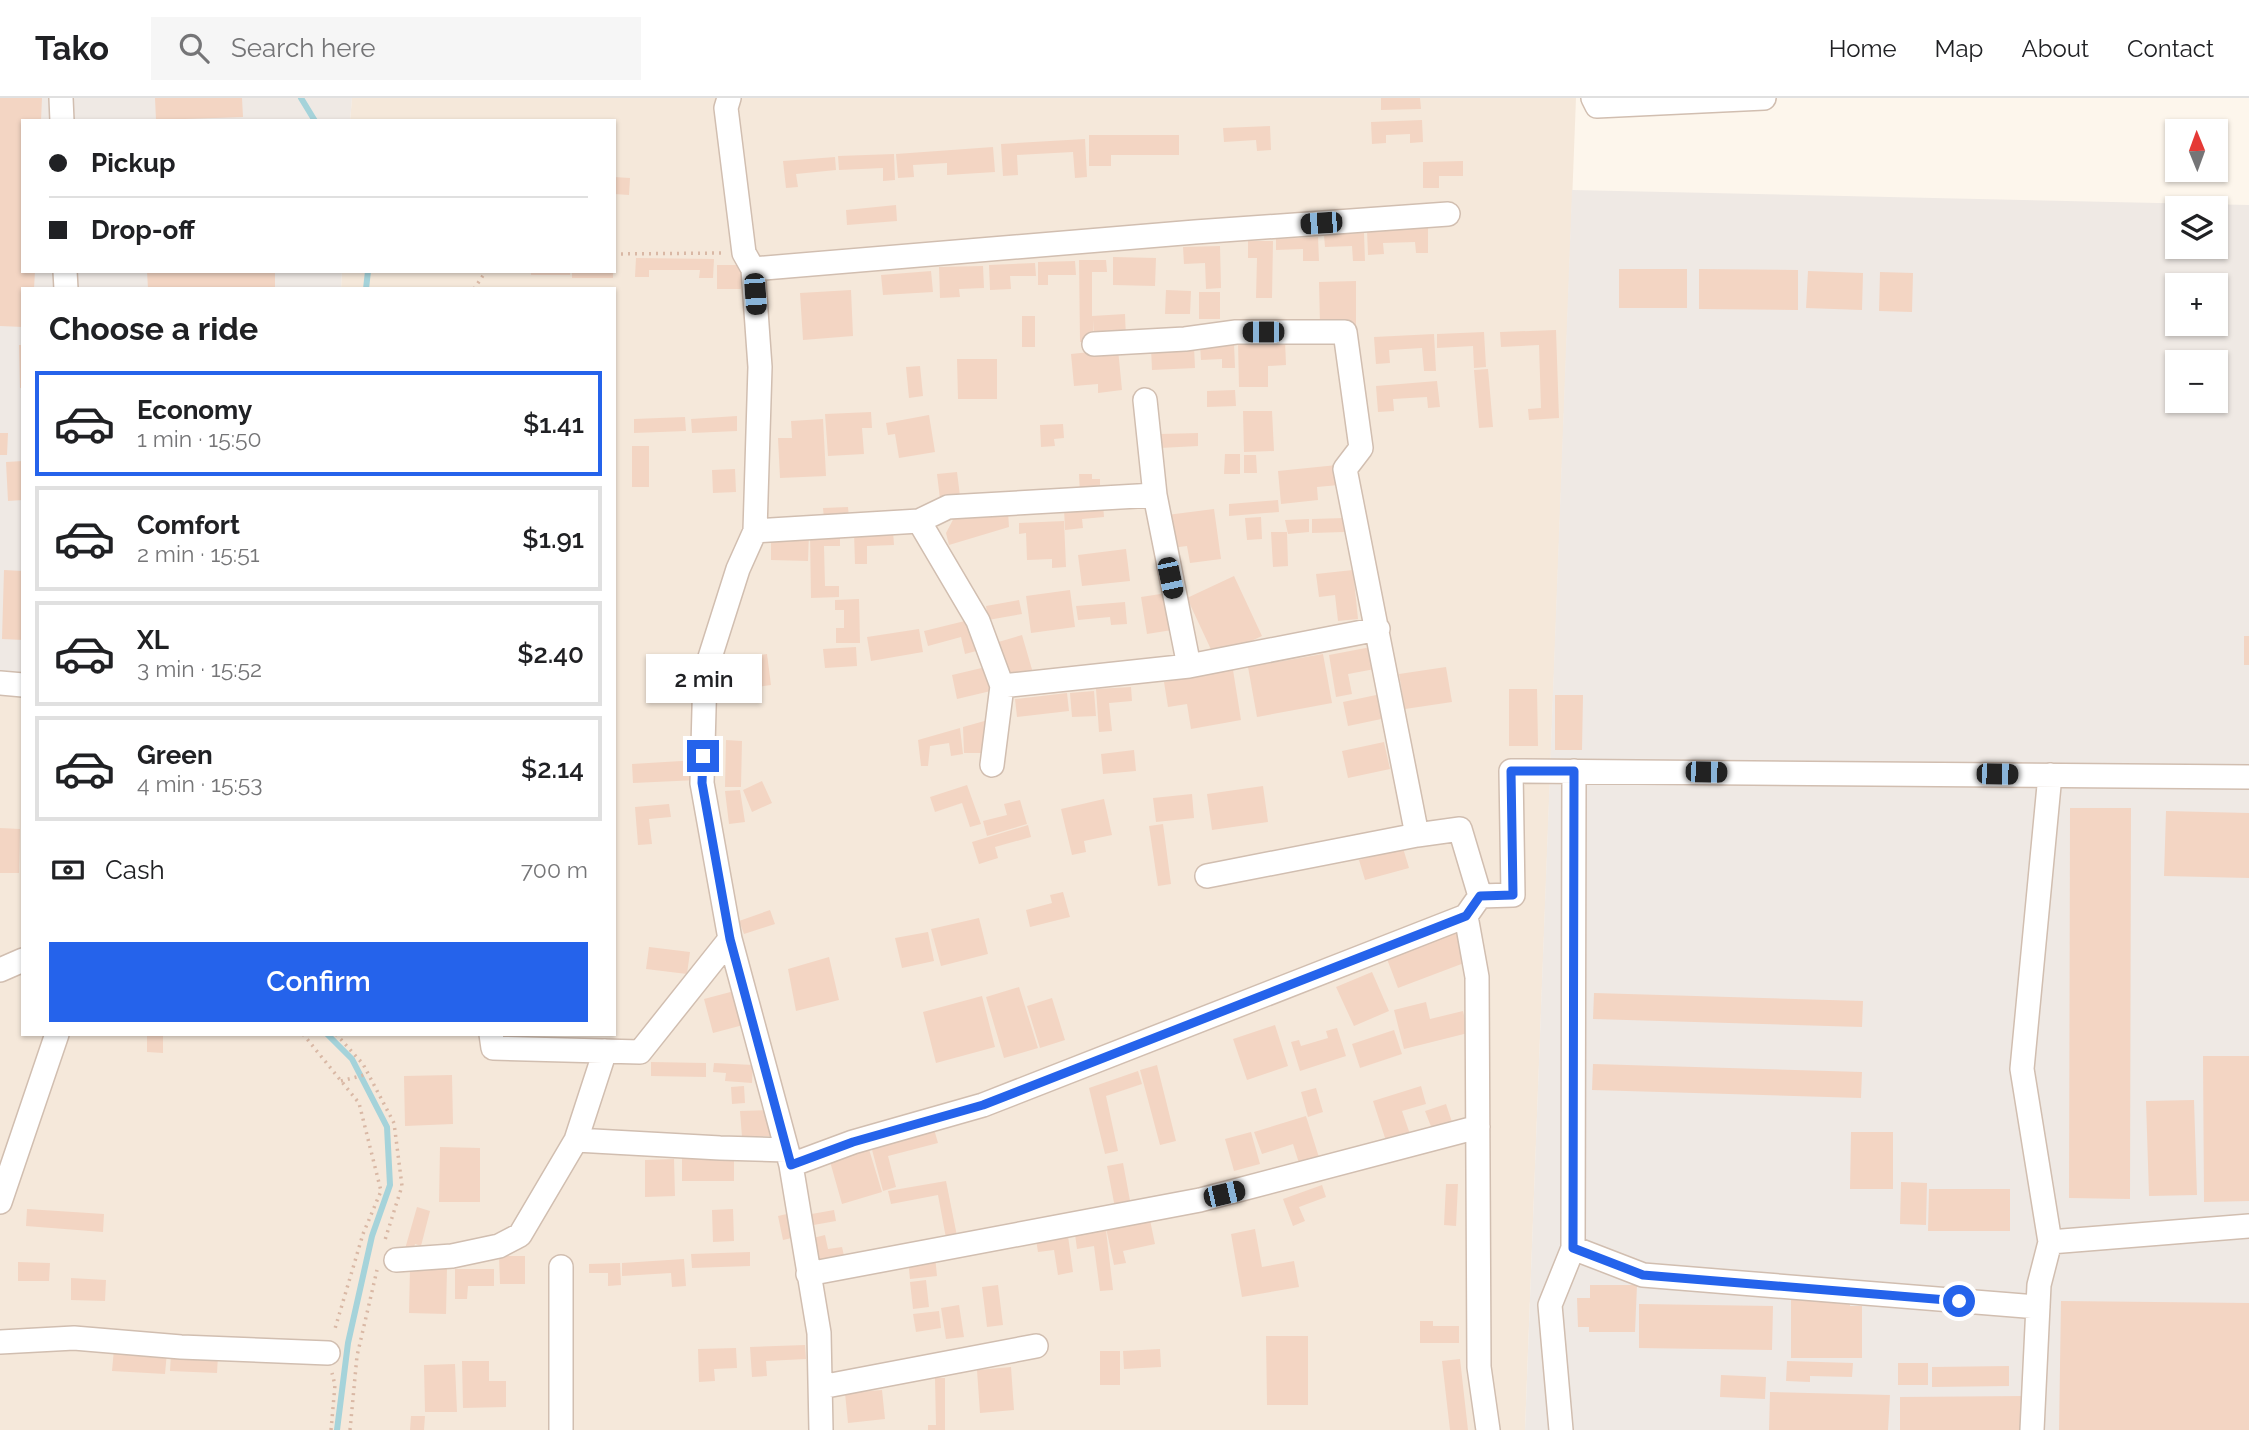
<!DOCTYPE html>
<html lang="en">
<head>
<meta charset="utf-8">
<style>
  :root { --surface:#fff; --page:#f6f6f6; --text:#202124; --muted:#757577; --line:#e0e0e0; --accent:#2563eb }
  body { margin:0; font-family:Raleway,sans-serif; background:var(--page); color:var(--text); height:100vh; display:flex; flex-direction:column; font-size:26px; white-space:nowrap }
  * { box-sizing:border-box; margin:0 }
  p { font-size:23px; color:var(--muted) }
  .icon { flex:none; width:38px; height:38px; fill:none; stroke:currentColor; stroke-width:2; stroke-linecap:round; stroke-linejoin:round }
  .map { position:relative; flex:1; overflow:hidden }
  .sheet { position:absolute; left:21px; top:189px; width:595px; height:749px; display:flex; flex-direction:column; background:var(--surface); border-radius:0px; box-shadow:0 2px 5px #0004 }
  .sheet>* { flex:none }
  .banner { position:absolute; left:21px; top:21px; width:595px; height:154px; border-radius:0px; box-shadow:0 2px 5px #0004; display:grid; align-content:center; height:154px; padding:0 28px; background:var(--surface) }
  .needle { width:46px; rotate:359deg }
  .buttons { position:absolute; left:2165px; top:21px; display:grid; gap:14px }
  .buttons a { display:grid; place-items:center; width:63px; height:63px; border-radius:0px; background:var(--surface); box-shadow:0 2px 5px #0004; font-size:35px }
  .end { position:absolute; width:32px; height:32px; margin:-16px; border:9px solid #2563eb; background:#fff; box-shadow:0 0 0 4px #fff }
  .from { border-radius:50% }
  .bubble { position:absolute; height:49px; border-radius:0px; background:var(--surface); box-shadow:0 2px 5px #0004; font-size:23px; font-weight:600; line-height:49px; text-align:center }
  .car { position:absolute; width:21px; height:42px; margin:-21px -10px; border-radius:9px; box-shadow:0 0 5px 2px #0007; background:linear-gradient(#222 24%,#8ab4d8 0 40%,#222 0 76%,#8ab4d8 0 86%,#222 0) }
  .banner b { display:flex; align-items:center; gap:24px; height:66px; font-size:26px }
  .banner b+b { border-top:2px solid var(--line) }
  .banner i { width:18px; height:18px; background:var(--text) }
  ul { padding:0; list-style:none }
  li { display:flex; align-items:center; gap:21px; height:105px; margin:0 14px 10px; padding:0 14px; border:4px solid var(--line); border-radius:0px }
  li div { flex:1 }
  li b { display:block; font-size:26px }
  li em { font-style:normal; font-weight:600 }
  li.selected { border-color:var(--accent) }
  li>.icon { width:63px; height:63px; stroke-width:1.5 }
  h2 { padding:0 28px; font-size:32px; line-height:84px }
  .pay { display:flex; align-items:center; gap:18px; height:77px; padding:0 28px; font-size:26px }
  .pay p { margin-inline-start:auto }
  .button { display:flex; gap:14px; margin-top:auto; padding:14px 28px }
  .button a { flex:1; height:80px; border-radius:0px; background:var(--accent); color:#fff; font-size:28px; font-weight:600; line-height:80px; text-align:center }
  header { display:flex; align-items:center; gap:42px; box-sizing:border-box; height:98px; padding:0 35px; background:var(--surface); border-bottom:2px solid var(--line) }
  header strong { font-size:33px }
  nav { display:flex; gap:38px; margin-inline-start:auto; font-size:24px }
  .search { width:490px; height:63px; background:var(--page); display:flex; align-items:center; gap:18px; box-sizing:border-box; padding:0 24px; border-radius:0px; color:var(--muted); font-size:26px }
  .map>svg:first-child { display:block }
</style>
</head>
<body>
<header>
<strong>Tako</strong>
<div class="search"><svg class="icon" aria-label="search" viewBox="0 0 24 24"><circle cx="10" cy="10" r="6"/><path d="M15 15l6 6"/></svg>Search here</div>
<nav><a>Home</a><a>Map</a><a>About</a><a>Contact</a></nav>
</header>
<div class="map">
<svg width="2249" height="1332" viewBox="0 0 2249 1332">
  <rect width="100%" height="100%" fill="#fdf6ec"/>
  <path fill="#f5e8da" d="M352,0H1576L1525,1332H0V587L23,588V936H614V191H341L342,173H614V23H350Z"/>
  <path fill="#efe9e4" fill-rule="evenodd" d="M0,0H352L350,23H23V173H342L341,191H23V588L0,587Z
    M1572,92L2249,107V1332H1525ZM2177,110H2216V149H2177ZM2177,187H2216V226H2177ZM2177,264H2216V303H2177Z"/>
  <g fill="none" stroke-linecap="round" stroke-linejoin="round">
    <path stroke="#a5d3da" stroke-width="6" d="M301,0L315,23
      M366,191L368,173
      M327,936L352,961L387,1029L390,1087L372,1138L348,1245L337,1332"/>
  </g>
  <path fill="#f3d5c3" d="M0,0H42L41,23H23V173H35L34,191H23V229L0,228Z
    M155,0H242L243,19L156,22Z
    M1381,0H1420L1421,11L1381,12Z
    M1422,22L1423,44L1410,45V36L1386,37V45L1372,46L1371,24Z
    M1270,28L1271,52L1257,53L1256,42L1224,44L1223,30Z
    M1089,37H1179V57H1111V68H1089Z
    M1085,41L1087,79L1075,80L1073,54L1017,57L1018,77L1003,78L1001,46Z
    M993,49L995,74L947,77V65L913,67L914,79L898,80L896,56Z
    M894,56L895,82L883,83V70L839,72L838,58Z
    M835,59L836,72L796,76L798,89L786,90L783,63Z
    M1463,63V78H1439V90H1423V64Z
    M614,79L630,80L629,97L614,96Z
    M896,107L897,123L847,127L846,112Z
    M1428,130V155H1416L1415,144L1383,145L1384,156L1368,157L1367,132Z
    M1364,135L1365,163H1353L1352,148L1325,149L1324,137Z
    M1318,139L1319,163H1303V151L1276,152V141Z
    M1248,143H1273L1272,200H1256L1257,160H1248Z
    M1220,148L1221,190L1206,191L1205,165L1184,166L1183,149Z
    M1113,159L1156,160L1155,188L1113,187Z
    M636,160L714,161L713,180H699L700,172H649V179H635Z
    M1079,162H1106L1107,174H1092V218L1125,216L1126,241L1094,242L1093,222V244H1080Z
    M1075,163L1076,177H1048V187H1038V164Z
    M1035,165L1036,178H1010L1011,191L990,192L989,167Z
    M717,167H742L741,191H717Z
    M983,168L984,190L959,191L960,199L940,200L939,169Z
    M1619,171H1687V210H1619Z
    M1699,171L1798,172V212L1699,211Z
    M147,173H275V191H148Z
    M531,173H570V177H531Z
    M572,173H613V180H572Z
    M931,173L933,194L883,197L881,177Z
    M1808,173L1863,175L1862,212L1806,210Z
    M1880,174L1913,175L1912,214L1879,213Z
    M1356,183V227H1320L1319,184Z
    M851,192L853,238L803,242L800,195Z
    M1166,192L1191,193L1190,216H1165Z
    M1199,194H1220V221H1199Z
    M1022,218H1035V249H1022Z
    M1556,232L1559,320L1529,322L1528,311L1541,310L1539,247L1501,249L1500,234Z
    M1484,234L1486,269L1474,270L1473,248L1437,250V236Z
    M1434,236L1436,273H1424L1422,250L1389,252L1390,265L1376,266L1374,239Z
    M1285,242L1286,267L1268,268V289H1239L1238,243Z
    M1234,245L1235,270H1222V261L1201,262L1200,247Z
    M19,247H23V290H20Z
    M1194,248L1195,270L1152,272L1151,250Z
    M1118,251L1122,292L1098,295V286L1074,288L1071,256Z
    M957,261H997V301H958Z
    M920,268L923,298L909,300L906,269Z
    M1488,271L1493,329L1479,330L1474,272Z
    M1437,283L1440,309L1428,310L1427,299L1393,301L1394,313L1378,314L1376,288Z
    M1235,292L1236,308L1207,309V293Z
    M1243,313H1272L1274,353L1244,354Z
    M871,314L872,330H862L864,356L828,358L825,316Z
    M929,317L935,354L899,360L895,336L888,337L886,325Z
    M737,318V333L692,335L691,321Z
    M685,319L686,333L634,335V321Z
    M823,321L826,378L780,380L778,340H792L791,323Z
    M1063,326L1064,340L1054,341L1055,348L1041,349L1040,327Z
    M0,335H8L7,357H0Z
    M1198,335V348L1160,350V336Z
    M632,348H649V389H632Z
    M1225,356H1240V376H1224Z
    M1244,357H1256L1257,375H1244Z
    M23,363V402L8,403L6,364Z
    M1337,367L1339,387L1317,389L1318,402L1281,406L1278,373Z
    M735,371L736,394L713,395L712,372Z
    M957,374L960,398L940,401L937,376Z
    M1079,376H1092V381H1100V391L1080,397Z
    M1278,402L1279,414L1229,418V406Z
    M1103,407L1104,419L1082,421L1083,430L1065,432L1064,410Z
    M848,409L849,420L824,421L823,410Z
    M1214,411L1221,461L1190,465L1187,448L1171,450L1167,417Z
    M1008,414L1009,429L949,447L946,435L956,416Z
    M1261,419L1262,441L1247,442L1245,420Z
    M1344,420V434L1312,435V421Z
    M1309,421V434L1288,436L1285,422Z
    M1064,423L1066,469L1052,470V461L1027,462L1026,435L1019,436V425Z
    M893,433L894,447L867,448V466H855L854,434Z
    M810,434H840V448H824L825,488H839V499L811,500Z
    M1271,434H1287L1288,468L1273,469Z
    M771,435H809L808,463L771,462Z
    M1126,451L1130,483L1082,488L1078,457Z
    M4,472L23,473V542L2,541Z
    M1353,472L1358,521L1338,523L1335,497L1319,499L1316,476Z
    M1234,478L1262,538L1215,560L1187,500Z
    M1070,492L1075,529L1031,535L1026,498Z
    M1167,495L1172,532L1147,536L1141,499Z
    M859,501L860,545H836V530H844V512H835V502Z
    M1019,502L1022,516L988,522L986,508Z
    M1125,504L1127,526L1111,527L1110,519L1078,522L1076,508Z
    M973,521L980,552L965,556L961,539L928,548L924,533Z
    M919,531L923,554L871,563L867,539Z
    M1022,537L1033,575L1006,583L995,545Z
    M2244,538H2249V567H2244Z
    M856,549L857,568L825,570L823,551Z
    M1371,549L1375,571L1348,576L1352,596L1336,599L1329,557Z
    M767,556L771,587L738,592L734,561Z
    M1323,556L1332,605L1257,619L1248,569Z
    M990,568L995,592L957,601L952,577Z
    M1446,569L1452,604L1405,611L1399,576Z
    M1233,572L1241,622L1191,631L1187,606L1168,609L1164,584Z
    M1131,589L1132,603L1109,605L1112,633L1099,634L1096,591Z
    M1509,591H1537L1538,648H1509Z
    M1094,593L1096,618L1072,619L1070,595Z
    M1067,595L1069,613L1017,619L1015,601Z
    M1381,596L1386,620L1348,628L1343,604Z
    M1555,597H1583L1582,652H1555Z
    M988,622V655H964L963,629Z
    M960,630L963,656L951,658L949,645L930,648L928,668H921L918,642Z
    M726,642L742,643L741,689H725Z
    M1384,644L1390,671L1348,680L1342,653Z
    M1134,652L1136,673L1103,676L1101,656Z
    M698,662V682L633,685L632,666Z
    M762,683L772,705L752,714L743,692Z
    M967,687L981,726L970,729L962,705L935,714L930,699Z
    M1263,688L1268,724L1212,732L1207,696Z
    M740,692L745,724L729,726L725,693Z
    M1192,696L1194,720L1156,724L1153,700Z
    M1104,701L1112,737L1084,743L1086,754L1072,757L1061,711Z
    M1020,702L1027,726L987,738L983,723L1007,717L1004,706Z
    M669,706L671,719L649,721L652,746L638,747L635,709Z
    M2070,710H2131L2130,1101L2069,1100Z
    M2166,713L2249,715V780L2164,778Z
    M1163,726L1171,786L1158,788L1149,728Z
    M1028,727L1031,739L995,749L998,760L979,766L972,744Z
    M0,730L20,731L19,775H0Z
    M1403,750L1409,770L1365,782L1359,762Z
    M1063,794L1070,819L1030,829L1026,812L1052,805L1050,797Z
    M770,812L775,826L744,836L739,823Z
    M979,820L988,856L941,868L931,831Z
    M1460,833L1472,862L1398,890L1387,861Z
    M928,834L934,863L902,870L895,840Z
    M649,849L690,854L687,876L646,871Z
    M829,859L839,902L796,913L788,871Z
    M1372,874L1389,913L1354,928L1336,889Z
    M1019,889L1038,950L1004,960L986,899Z
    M738,892L747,926L713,935L704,901Z
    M1594,895L1863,903L1862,929L1593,921Z
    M982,898L995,949L936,965L923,914Z
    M1052,900L1065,942L1040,950L1027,908Z
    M1426,904L1430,921L1463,913L1468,935L1404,951L1394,912Z
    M1275,927L1288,968L1247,982L1233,941Z
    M1337,930L1346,958L1300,973L1291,944L1299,942L1301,948L1328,940L1326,933Z
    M1394,932L1402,956L1360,970L1352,946Z
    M147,936H163V955L147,954Z
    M2203,958H2249V1103L2204,1104Z
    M651,964L706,965V979L651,978Z
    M714,965L753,967L752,985L725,983L726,975L713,974Z
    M1593,966L1862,974L1861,1000L1592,992Z
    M1157,967L1176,1043L1160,1047L1140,972Z
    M1138,973L1142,986L1106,998L1118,1053L1105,1056L1089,990Z
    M452,977L453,1026L405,1028L404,978Z
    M744,988L745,1005L732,1006L731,989Z
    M1421,988L1426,1006L1402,1013L1411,1039L1387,1046L1373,1003Z
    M1316,990L1323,1014L1308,1019L1301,994Z
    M2194,1002L2197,1097L2149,1098L2146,1003Z
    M1446,1006L1452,1024L1432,1031L1425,1013Z
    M772,1012L773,1038L742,1039L740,1013Z
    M1306,1018L1322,1069L1302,1075L1293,1046L1262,1056L1254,1034Z
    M934,1031L938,1045L888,1058L896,1089L883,1093L871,1048Z
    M1251,1034L1260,1066L1234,1073L1225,1041Z
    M1851,1034H1893V1091H1850Z
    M868,1048L882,1094L842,1106L829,1060Z
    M440,1049L480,1050V1104H439Z
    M682,1055H734V1083H682Z
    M674,1061L675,1098L645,1099V1062Z
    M1123,1065L1131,1108L1115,1110L1107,1068Z
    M946,1083L957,1138L946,1140L938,1097L891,1106L888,1093Z
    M1901,1084L1927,1085L1926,1127L1900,1126Z
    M1446,1086H1458L1456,1128L1444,1127Z
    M1322,1087L1326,1099L1299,1109L1305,1123L1293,1128L1283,1101Z
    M1929,1091H2010V1133H1928Z
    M417,1109L430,1113L421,1148L415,1146L413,1153L405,1151Z
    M27,1111L104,1116L103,1134L26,1128Z
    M733,1111L734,1143L713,1144L712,1112Z
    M834,1112L836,1123L808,1128L806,1117Z
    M791,1115L796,1139L783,1142L778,1118Z
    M1150,1122L1155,1146L1123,1153L1126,1165L1114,1167L1106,1130Z
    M1255,1131L1262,1169L1294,1163L1299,1189L1242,1199L1231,1136Z
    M1106,1132L1113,1192L1100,1193L1094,1148L1077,1151L1075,1136Z
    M825,1137L828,1151L842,1149L845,1162L818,1167L813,1140Z
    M1068,1138L1073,1174L1058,1177L1054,1152L1038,1154L1036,1142Z
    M750,1154V1168L692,1170L691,1156Z
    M499,1158H525V1186H500Z
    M935,1158L937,1178L910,1181L908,1161Z
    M684,1161L686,1188L672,1189L671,1175L622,1178V1165Z
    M18,1164L50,1165L49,1183H18Z
    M620,1165L621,1187L608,1188V1175H589V1166Z
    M410,1170H447L446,1216L409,1215Z
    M455,1171H494V1188H468L467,1201H455Z
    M71,1180L106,1182L105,1203L71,1202Z
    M926,1182L929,1209L913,1211L910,1184Z
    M998,1187L1003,1227L987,1229L982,1189Z
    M1590,1187H1637L1635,1234H1589V1229H1578L1577,1200H1590Z
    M1791,1201H1850V1208H1862V1260H1791Z
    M2061,1203L2249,1205V1332H2059Z
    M1639,1206L1773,1208L1772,1252L1639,1250Z
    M959,1207L964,1239L946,1241L941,1210Z
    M939,1213L941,1230L916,1234L913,1216Z
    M1420,1223H1433V1228H1459V1245H1420Z
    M1266,1238H1308V1307H1267Z
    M805,1247L806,1261L766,1263L767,1278L752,1279L750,1249Z
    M736,1250L737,1270L714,1271L715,1283L699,1284L698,1251Z
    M114,1251L167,1254L165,1276L112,1273Z
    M1160,1251L1161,1269L1124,1271L1123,1253Z
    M1100,1253H1120V1287H1100Z
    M171,1256L218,1258L217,1275L170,1273Z
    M1460,1261L1468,1332H1450L1442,1263Z
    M462,1263H489V1283H506V1309L463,1310Z
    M1787,1263L1853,1265L1852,1279L1810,1278V1284L1786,1283Z
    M1898,1265H1928V1287H1898Z
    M455,1266L457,1314H425L424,1267Z
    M2009,1268V1288L1932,1289V1269Z
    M1011,1269L1014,1312L980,1315L977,1272Z
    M1721,1277L1766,1279L1765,1301L1720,1299Z
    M935,1280H945V1332H928V1327H936Z
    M882,1292L885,1321L848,1325L845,1295Z
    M1770,1294L1890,1297L1888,1332H1769Z
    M2022,1298V1332H1900V1299Z
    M411,1318H425L424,1332H410Z"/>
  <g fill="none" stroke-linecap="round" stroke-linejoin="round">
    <defs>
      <path id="minor" d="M61,0L62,23
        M729,0L726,10L744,155L753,171L760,269L755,433L738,471L705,575L702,685L730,841L791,1067L819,1235L821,1332
        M1593,0L1597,8L1764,0
        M753,171L1195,134L1448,116
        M65,173L66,191
        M1094,246L1185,241L1236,234H1345L1361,350L1345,371L1417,737L1460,731L1480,798L1466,818L1477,879L1479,1269L1488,1332
        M1145,302L1155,397L1189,568
        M919,423L978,523L1002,588L992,667
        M755,433L919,423L948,409L1155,397
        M0,585L23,587
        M1002,588L1189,568L1378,531
        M1207,778L1417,737
        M1480,798L1513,797L1511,673L2249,679
        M0,872L23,862
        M491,936L493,950L640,954L730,841
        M576,1042L720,1050L786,1052
        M791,1067L853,1044L983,1007L1466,818
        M0,1104L57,936
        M2050,1144L2022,971L2050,677
        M1573,1150L1643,1177L2038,1209
        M396,1162L452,1158L499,1148L520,1137L576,1042L605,953
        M808,1176L1200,1102L1478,1029
        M0,1244L74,1240L181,1249L328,1255
        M821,1289L1036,1248
        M561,1332V1169
        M1561,1332L1550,1207L1573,1150L1574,673
        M2032,1332L2039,1187L2050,1144L2249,1128"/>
    </defs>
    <use href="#minor" stroke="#d1beb0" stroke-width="26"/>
    <path stroke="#d9b8a5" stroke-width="3.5" stroke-dasharray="2 5" stroke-linecap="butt" d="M614,156L724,155
      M474,191L486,173
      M303,936L359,1005L381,1093L363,1136L334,1234
      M336,936L363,966L394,1025L402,1088L384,1145
      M341,983L368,976
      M331,1332L335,1287L332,1275
      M350,1332L357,1258L377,1172"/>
    <use href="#minor" stroke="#fff" stroke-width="23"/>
  </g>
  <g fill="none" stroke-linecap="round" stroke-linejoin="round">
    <path stroke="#2563eb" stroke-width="9" d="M703,658L702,685L730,841L791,1067L853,1044L983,1007L1466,818L1480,798L1513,797L1511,673H1574L1573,1150L1643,1177L1959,1203"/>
  </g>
</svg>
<div class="buttons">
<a><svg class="needle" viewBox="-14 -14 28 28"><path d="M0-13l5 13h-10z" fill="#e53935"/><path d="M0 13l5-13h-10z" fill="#757577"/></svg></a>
<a><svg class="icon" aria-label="layers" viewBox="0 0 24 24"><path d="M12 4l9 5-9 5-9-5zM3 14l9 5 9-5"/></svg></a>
<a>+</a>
<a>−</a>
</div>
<i class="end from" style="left:1959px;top:1203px"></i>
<i class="end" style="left:703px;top:658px"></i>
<div class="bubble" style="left:646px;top:556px;width:116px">2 min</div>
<i class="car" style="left:1321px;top:125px;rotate:266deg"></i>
<i class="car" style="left:755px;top:196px;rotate:176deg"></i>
<i class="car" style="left:1263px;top:234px;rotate:270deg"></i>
<i class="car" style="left:1170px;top:480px;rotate:168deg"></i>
<i class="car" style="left:1706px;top:674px;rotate:91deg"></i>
<i class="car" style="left:1997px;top:676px;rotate:91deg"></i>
<i class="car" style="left:1224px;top:1096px;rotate:77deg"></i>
<div class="banner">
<b><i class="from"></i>Pickup</b>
<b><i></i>Drop-off</b>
</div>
<section class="sheet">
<h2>Choose a ride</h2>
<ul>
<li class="selected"><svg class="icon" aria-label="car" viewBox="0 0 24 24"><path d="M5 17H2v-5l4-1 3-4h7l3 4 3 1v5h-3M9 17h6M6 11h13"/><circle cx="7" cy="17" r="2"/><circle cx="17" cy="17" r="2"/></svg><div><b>Economy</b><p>1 min · 15:50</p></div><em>$1.41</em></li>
<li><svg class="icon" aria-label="car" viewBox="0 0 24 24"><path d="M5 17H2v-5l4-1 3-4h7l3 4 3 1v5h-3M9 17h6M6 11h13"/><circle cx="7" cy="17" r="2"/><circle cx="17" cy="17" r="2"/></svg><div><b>Comfort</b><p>2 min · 15:51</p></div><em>$1.91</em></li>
<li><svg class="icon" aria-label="car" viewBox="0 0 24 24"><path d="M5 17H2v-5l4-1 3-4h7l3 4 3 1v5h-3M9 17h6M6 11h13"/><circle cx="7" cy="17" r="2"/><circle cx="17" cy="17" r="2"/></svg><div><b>XL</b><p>3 min · 15:52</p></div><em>$2.40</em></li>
<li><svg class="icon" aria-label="car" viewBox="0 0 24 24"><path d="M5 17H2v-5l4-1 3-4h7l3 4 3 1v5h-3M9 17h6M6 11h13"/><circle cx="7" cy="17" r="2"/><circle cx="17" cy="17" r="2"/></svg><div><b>Green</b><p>4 min · 15:53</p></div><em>$2.14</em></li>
</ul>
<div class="pay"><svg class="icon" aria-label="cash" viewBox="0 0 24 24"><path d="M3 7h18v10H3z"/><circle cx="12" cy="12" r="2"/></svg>Cash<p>700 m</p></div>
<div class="button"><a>Confirm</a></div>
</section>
</div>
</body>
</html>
